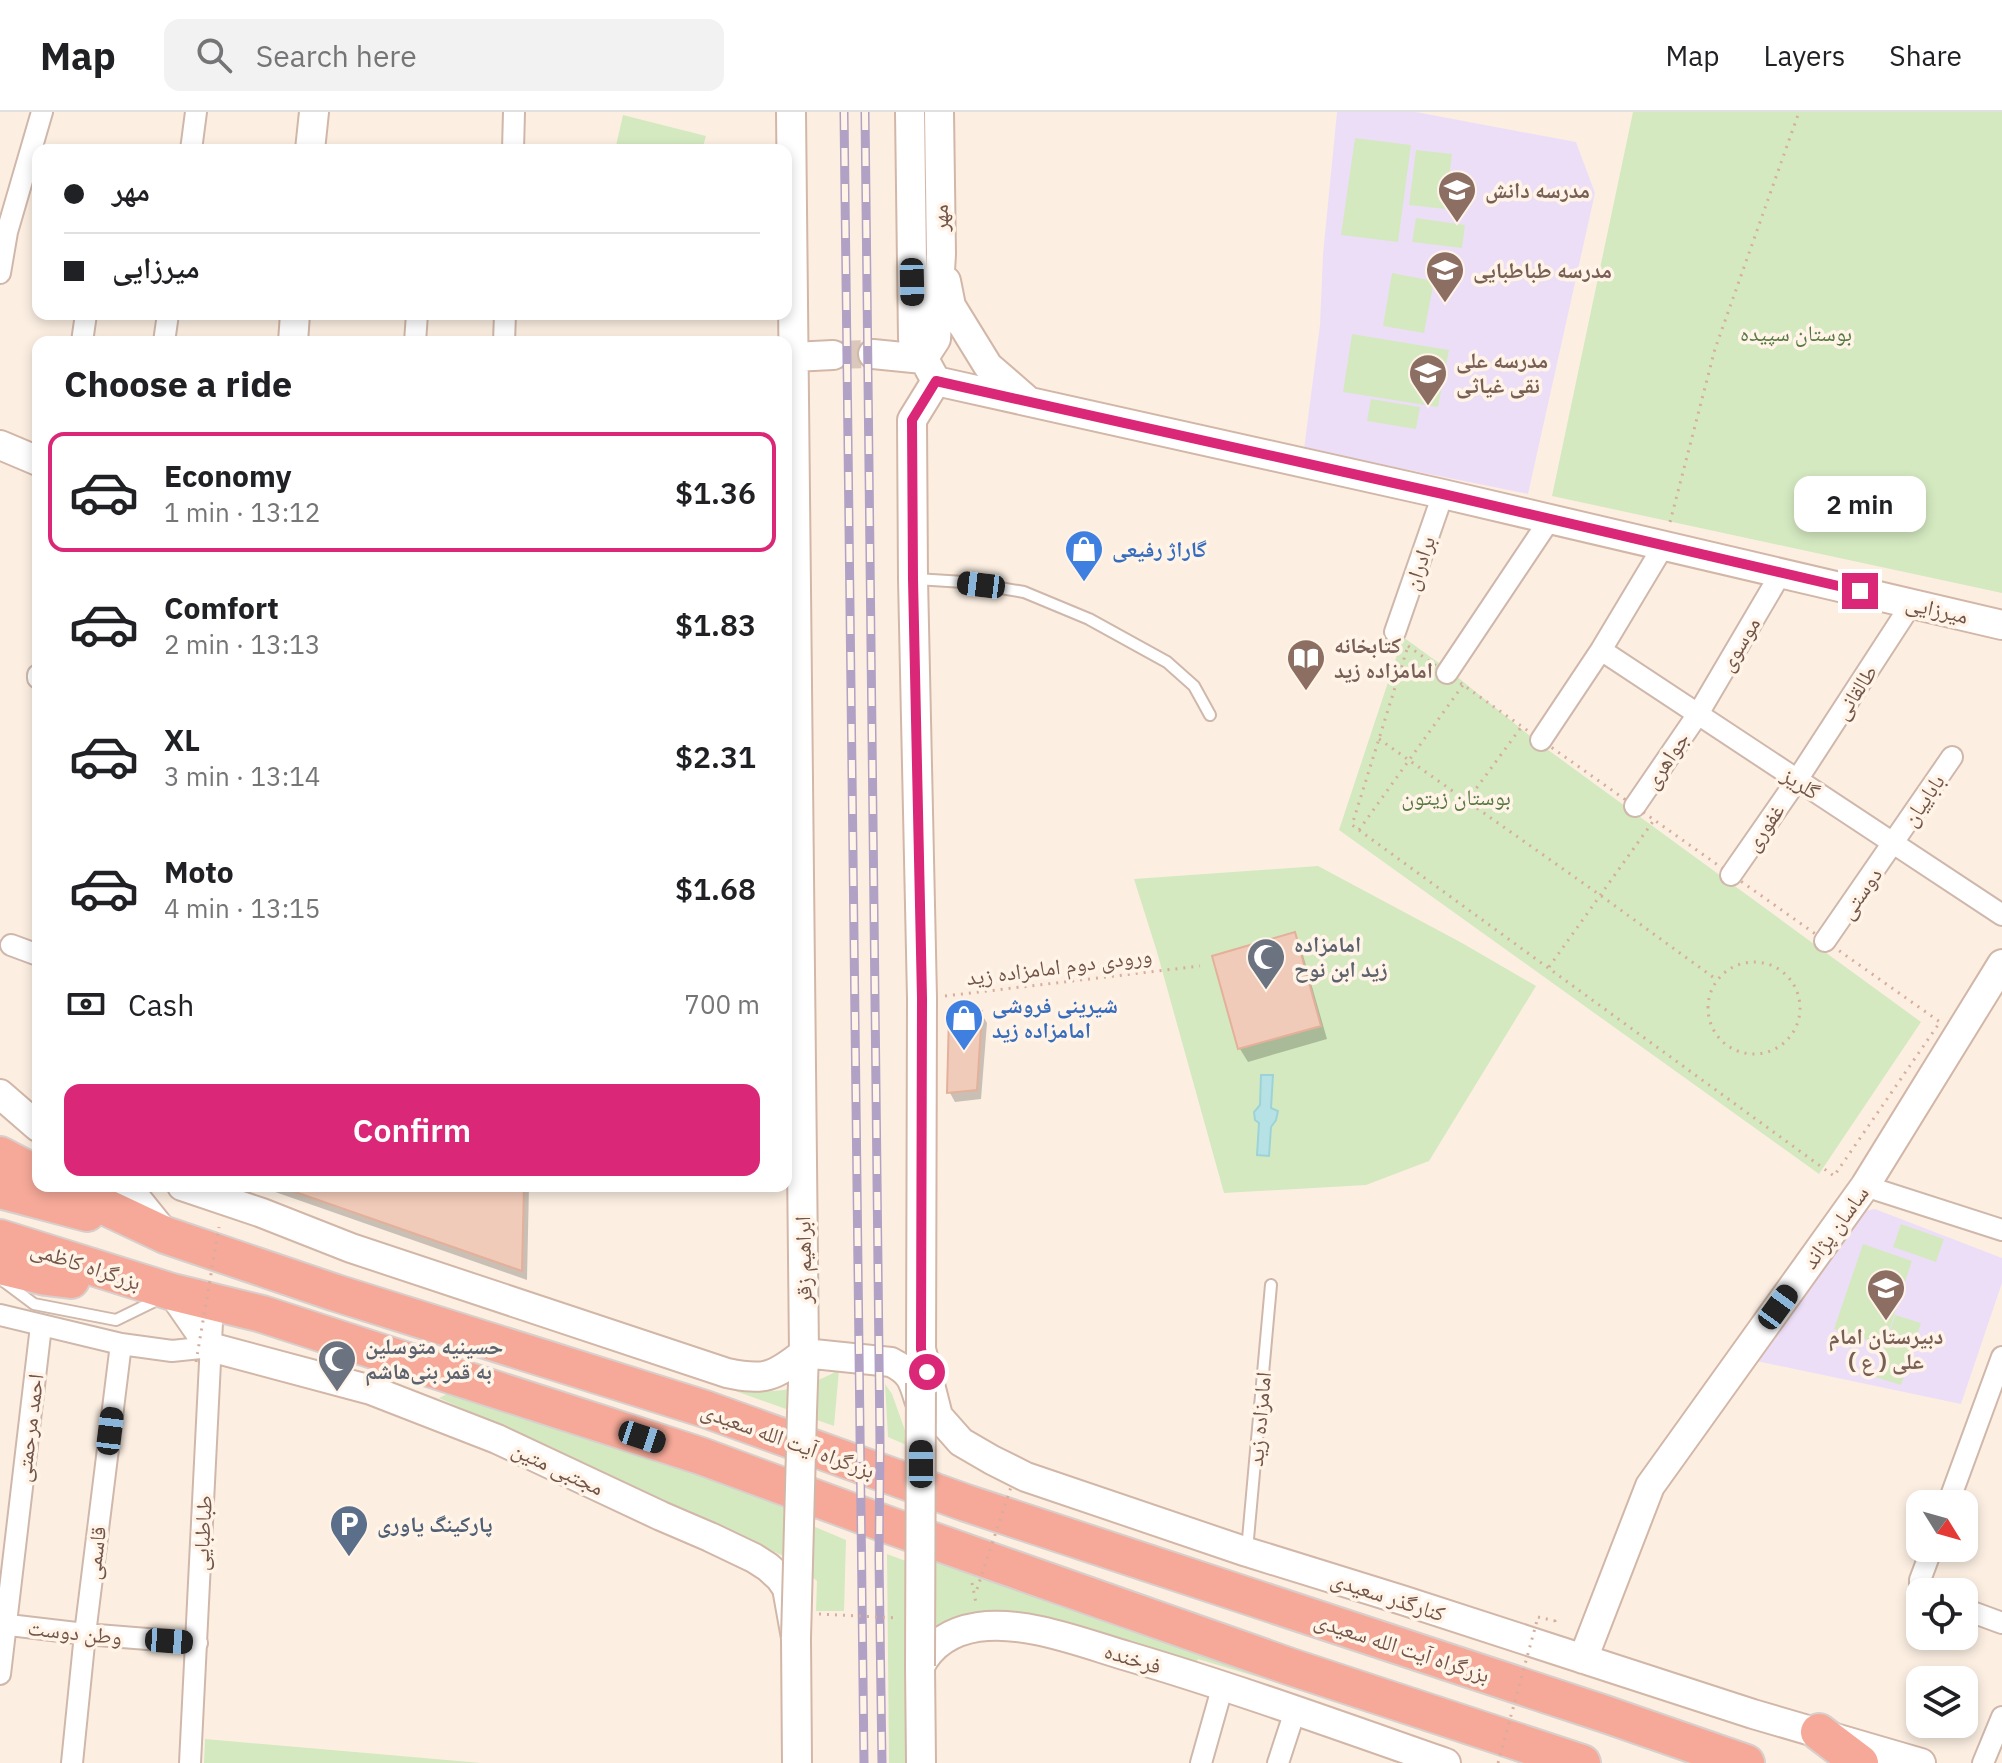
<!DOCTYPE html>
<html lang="en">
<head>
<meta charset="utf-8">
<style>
  :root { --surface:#fff; --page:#f2f2f2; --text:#202124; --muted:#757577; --line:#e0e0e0; --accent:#db2777 }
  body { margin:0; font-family:"IBM Plex Sans","Noto Naskh Arabic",sans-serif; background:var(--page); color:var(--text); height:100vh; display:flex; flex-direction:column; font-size:30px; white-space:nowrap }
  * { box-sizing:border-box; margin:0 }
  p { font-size:26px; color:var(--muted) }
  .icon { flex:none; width:44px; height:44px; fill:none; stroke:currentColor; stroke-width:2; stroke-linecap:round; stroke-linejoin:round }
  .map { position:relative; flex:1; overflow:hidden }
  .sheet { position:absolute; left:32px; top:224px; width:760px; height:856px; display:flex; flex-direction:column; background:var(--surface); border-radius:16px; box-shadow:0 4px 12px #0003 }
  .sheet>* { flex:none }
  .hud { position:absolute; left:32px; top:32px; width:760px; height:176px; border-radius:16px; box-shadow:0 4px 12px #0003; display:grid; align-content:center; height:176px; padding:0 32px; background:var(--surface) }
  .needle { width:52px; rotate:127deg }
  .controls { position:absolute; left:1906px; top:1378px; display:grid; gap:16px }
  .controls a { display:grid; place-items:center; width:72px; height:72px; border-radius:16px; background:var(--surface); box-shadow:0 4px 12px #0003; font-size:40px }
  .end { position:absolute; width:36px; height:36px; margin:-18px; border:10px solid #db2777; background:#fff; box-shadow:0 0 0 4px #fff }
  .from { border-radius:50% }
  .bubble { position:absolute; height:56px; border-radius:16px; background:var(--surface); box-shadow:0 4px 12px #0003; font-size:26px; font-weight:600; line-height:56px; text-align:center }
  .car { position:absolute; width:24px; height:48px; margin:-24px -12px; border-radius:10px; box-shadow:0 0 6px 2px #0007; background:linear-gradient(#222 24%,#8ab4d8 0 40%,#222 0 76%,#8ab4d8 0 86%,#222 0) }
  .hud b { display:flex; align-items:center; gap:28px; height:76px; font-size:30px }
  .hud b+b { border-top:2px solid var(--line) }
  .hud i { width:20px; height:20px; background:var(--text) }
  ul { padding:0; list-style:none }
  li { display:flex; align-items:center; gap:24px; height:120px; margin:0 16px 12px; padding:0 16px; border:4px solid transparent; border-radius:16px }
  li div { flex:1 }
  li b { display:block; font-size:30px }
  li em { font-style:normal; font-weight:600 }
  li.current { border-color:var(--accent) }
  li>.icon { width:72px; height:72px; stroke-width:1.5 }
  h2 { padding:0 32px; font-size:36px; line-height:96px }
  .pay { display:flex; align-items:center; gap:20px; height:88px; padding:0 32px; font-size:30px }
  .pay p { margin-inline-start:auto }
  .action { display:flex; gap:16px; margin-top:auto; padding:16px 32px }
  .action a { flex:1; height:92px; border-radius:16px; background:var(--accent); color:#fff; font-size:32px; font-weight:600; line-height:92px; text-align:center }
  header { display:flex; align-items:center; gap:48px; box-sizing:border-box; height:112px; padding:0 40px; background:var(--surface); border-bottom:2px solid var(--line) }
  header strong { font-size:38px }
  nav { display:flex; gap:44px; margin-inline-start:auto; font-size:28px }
  .search { width:560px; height:72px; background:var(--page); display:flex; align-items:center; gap:20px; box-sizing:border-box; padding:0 28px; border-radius:16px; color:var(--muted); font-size:30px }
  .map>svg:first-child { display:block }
</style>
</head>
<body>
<header>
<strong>Map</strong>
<div class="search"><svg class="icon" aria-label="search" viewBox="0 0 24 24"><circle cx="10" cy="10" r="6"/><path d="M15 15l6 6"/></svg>Search here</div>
<nav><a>Map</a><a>Layers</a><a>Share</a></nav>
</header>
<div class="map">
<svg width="2002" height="1651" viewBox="0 0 2002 1651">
  <rect width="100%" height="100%" fill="#fcefe2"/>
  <path fill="#eddef8" d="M1337,0H1416L1576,30L1595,81L1528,382L1304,337L1320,213L1323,142Z
    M1875,1097L2002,1146V1171L1961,1292L1756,1249L1863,1099Z"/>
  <path fill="#d4e9c0" d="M1633,0H2002V481L1552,384Z
    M623,3L706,24L702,38H615Z
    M1355,26L1411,33L1398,130L1341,123Z
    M1416,38L1452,42L1445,97L1409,93Z
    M1416,106L1465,113L1462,136L1412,130Z
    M1392,161L1434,169L1424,221L1383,214Z
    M1352,222L1449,238L1438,295L1343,280Z
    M1371,287L1420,295L1416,317L1367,309Z
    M1403,525L1450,559L1540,632L1921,910L1819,1062L1339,718Z
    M1318,754L1462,831L1536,874L1429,1049L1366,1073L1224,1081L1157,840L1134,767Z
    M1901,1112L1944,1127L1936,1150L1893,1135Z
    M1863,1132L1912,1149L1884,1234L1834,1217Z
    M1895,1203L1921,1211L1901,1273L1875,1265Z
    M839,1258L834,1314L710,1270C725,1273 739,1277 754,1279C782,1282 814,1272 839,1258Z
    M885,1272L892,1282L911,1335L888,1325Z
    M451,1280L651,1344L804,1399L801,1409L846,1428L844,1499H816L817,1469L790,1447L549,1335L439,1286Z
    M887,1442L930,1458L934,1447L1231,1545L1288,1574L1198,1547L1195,1552L982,1503L945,1509L936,1518L911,1651H889Z
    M205,1627L481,1651H204Z"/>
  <path fill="#b6e2e5" stroke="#9dd3d7" stroke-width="2" d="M1261,963H1273L1271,996L1278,999L1276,1008L1271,1015L1269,1044L1257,1043L1259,1011L1255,1008L1254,1000L1260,993Z"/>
  <path fill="#0003" d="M1294,822L1301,836L1327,927L1248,950L1240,937L1214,845Z
    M981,901L987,911L981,987L955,990L950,981L951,905Z
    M258,1074H529L527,1168Z"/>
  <path fill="#f1cbb9" stroke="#e4b09a" stroke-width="2" d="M1295,820L1321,914L1238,937L1212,844Z
    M982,899L977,978L947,981L949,903Z
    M278,1074H524L522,1159Z"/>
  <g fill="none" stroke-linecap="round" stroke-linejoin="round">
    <path stroke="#dac8bc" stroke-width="28" stroke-dasharray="28 14" stroke-linecap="butt" d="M833,243L873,242"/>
    <defs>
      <path id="lane" d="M916,467L964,470L1024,480L1089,507L1167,550L1194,574L1210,603
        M2,1168L34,1192L116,1208L159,1187
        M1247,1438L1271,1173"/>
      <path id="street" d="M191,38L196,0
        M513,38L514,0
        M0,161L7,120L42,0
        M82,230L86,202
        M164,230L168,202
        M415,230L417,202
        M504,230L505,202
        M1395,520L1443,382
        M1601,538L2002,803
        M1447,561L1550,407
        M38,566V563
        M1541,628L1601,538L1664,433
        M1635,694L1698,602L1781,461
        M1731,763L1797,668L1912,491
        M1825,829L1952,645
        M11,833L38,843
        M1865,1074L2002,1118
        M0,1203L121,1232L172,1239L210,1235
        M1948,1392L2002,1245
        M1924,1480L1920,1477V1468L1932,1436
        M1964,1497L2002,1511
        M0,1512L85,1522L197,1531
        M0,1562L41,1214
        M72,1651L85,1522L121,1232
        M190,1651L213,1190
        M1201,1651L1223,1573
        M1278,1651L1295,1599
        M1983,1651L2002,1605"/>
      <path id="secondary" d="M791,0L804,1241L802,1300
        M910,0L913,227L936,269
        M310,38L314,0
        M946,169L951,194L988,254L1026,287
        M293,230L295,202
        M873,242L923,247
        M793,245L833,243
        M923,247L936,227L941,142L939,0
        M936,269L1443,382L2002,513
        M0,333L38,349
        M0,982L38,1015
        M121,1074L132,1081L165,1122
        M182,1074L262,1101L351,1136L727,1261C765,1269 774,1265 804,1241L891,1250C911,1260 913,1268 919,1288
        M172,1180L210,1235L371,1278L497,1327L661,1404L710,1425L754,1446L768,1455L780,1466L787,1476L796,1526L797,1651
        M921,1237L938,1304L961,1330L992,1348L1026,1365L1247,1440L1402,1488L1753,1602L1921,1651
        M921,1253L922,886L913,467L912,308L936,269
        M1583,1547L1650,1374L1865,1074L2002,852
        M921,1651L920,1554C932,1531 952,1519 978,1515C1025,1508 1083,1531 1127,1544C1235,1576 1340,1614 1446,1651"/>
      <path id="highway" d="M0,1043L38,1063
        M61,1074L165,1123L336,1181L705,1297L966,1391L1605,1602L1746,1651
        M0,1078L87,1101
        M0,1126L172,1180L262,1202L701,1344L891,1414L1291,1555L1582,1651
        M0,1154L46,1165L71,1168
        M1819,1620L1860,1651"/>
    </defs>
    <use href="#lane" stroke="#cfb8ab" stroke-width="14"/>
    <use href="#street" stroke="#cfb8ab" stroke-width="24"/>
    <use href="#secondary" stroke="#d2b7a8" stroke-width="32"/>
    <use href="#highway" stroke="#d8cfcc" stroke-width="40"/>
    <path stroke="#d6ae9d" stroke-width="3" stroke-dasharray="2 6" stroke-linecap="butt" d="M1670,410L1715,237L1799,0
      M1408,534L1940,910L1834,1064L1352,713Z
      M1379,627L1600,783L1717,868
      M1467,689L1522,614
      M1359,718L1463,573
      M1708 896a46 46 0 1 1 92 0a46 46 0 1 1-92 0Z
      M1549,855L1654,708
      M945,884L1200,854
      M972,1471L976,1491
      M1538,1505L1555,1509L1554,1512"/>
    <use href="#lane" stroke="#fff" stroke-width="10"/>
    <use href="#street" stroke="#fff" stroke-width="20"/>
    <use href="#secondary" stroke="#fff" stroke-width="28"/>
    <use href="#highway" stroke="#f6a998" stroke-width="36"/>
    <defs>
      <path id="rail" d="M844,0L864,1651
        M865,0L880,1333L879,1447L882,1651"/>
    </defs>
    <use href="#rail" stroke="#b1a1c5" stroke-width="9"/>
    <use href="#rail" stroke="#fff4e7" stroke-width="6" stroke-dasharray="18" stroke-linecap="butt"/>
    <defs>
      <path id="secondary-bridge" d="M796,1526L802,1300
        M920,1554L921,1271"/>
    </defs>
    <use href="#secondary-bridge" stroke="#d2b7a8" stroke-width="32" stroke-linecap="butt"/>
    <path stroke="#d6ae9d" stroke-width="3" stroke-dasharray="2 6" stroke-linecap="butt" d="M196,1250L219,1115
      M977,1477L1011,1375
      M819,1502L899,1506
      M1498,1651L1538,1505"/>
    <use href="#secondary-bridge" stroke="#fff" stroke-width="28"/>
  </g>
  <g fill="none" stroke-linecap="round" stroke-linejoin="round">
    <path stroke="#db2777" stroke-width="10" d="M927,1260L921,1237L922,886L913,467L912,308L936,269L1443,382L1860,479"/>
  </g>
  <defs>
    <symbol id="school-pin" viewBox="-11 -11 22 30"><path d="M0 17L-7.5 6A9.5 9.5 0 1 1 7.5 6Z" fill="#8d6e63" stroke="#fff4e7"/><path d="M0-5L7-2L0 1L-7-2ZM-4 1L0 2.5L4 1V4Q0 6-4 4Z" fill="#fff"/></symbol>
    <symbol id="shop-pin" viewBox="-11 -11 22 30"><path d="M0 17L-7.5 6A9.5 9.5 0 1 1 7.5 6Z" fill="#3f7fe0" stroke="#fff4e7"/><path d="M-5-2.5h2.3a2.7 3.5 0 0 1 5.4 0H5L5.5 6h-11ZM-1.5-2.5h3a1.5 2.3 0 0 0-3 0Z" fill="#fff"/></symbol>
    <symbol id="library-pin" viewBox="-11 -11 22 30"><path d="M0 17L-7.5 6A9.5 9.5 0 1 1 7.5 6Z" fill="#8d6e63" stroke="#fff4e7"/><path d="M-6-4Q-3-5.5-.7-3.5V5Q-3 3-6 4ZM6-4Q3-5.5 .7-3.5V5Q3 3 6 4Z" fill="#fff"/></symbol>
    <symbol id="mosque-pin" viewBox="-11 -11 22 30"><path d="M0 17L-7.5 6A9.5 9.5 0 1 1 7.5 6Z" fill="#6b7280" stroke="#fff4e7"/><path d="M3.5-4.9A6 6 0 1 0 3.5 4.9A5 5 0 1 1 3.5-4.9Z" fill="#fff"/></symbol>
    <symbol id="parking-pin" viewBox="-11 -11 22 30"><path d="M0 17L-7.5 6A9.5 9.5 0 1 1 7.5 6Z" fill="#5c6f8a" stroke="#fff4e7"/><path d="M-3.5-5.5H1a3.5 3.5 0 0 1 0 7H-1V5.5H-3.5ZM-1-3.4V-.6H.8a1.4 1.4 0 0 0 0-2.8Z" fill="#fff"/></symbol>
  </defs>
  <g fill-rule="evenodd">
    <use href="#school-pin" x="1435" y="56" width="44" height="60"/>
    <use href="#school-pin" x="1423" y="136" width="44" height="60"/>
    <use href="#school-pin" x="1406" y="239" width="44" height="60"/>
    <use href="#shop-pin" x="1062" y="415" width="44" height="60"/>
    <use href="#library-pin" x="1284" y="524" width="44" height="60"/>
    <use href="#mosque-pin" x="1244" y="823" width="44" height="60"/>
    <use href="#shop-pin" x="942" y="884" width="44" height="60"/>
    <use href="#school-pin" x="1864" y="1154" width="44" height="60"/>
    <use href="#mosque-pin" x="315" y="1225" width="44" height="60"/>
    <use href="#parking-pin" x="327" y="1390" width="44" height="60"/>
  </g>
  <g text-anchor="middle" stroke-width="7" stroke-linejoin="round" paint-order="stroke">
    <g font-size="22" font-weight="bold" fill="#785e54" stroke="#fff4e7" text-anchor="start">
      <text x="1485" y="86">مدرسه دانش</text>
      <text x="1473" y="166">مدرسه طباطبایی</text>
      <text x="1456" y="256">مدرسه علی<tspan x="1456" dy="25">نقی غیاثی</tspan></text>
      <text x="1334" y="541">کتابخانه<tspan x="1334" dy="25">امامزاده زید</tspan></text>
      <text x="1886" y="1232" text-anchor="middle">دبیرستان امام<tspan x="1886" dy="25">علی ( ع )</tspan></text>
    </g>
    <g font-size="22" fill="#735448" stroke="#fff4e7">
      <text transform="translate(940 106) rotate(-91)" y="8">مهر</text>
      <text transform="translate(1419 451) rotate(-71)" y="8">برادران</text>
      <text transform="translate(1937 497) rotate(13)" y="8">میرزایی</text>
      <text transform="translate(1739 532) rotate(-59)" y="8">موسوی</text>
      <text transform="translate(1855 580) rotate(-57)" y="8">طالقانی</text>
      <text transform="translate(1666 648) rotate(-56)" y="8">جواهری</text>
      <text transform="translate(1801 671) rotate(33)" y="8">گلریز</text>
      <text transform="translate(1923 688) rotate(-56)" y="8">باباییان</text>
      <text transform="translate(1764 715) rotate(-55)" y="8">غفوری</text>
      <text transform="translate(1860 781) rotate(-55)" y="8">دوستی</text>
      <text transform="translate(1059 854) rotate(-7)" y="8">ورودی دوم امامزاده زید</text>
      <text transform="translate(1835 1115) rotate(-54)" y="8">ساسان پژاند</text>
      <text transform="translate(803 1148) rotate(-91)" y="8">ابراهیم زقر</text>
      <text transform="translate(86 1153) rotate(18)" y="8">بزرگراه کاظمی</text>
      <text transform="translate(1259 1307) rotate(-85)" y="8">امامزاده زید</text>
      <text transform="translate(29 1316) rotate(-83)" y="8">احمد مرحمتی</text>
      <text transform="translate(788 1328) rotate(20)" y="8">بزرگراه آیت الله سعیدی</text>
      <text transform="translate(558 1356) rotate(25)" y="8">مجتبی متین</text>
      <text transform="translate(202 1421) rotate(-87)" y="8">طباطبایی</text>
      <text transform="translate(95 1441) rotate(-83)" y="8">قاسمی</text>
      <text transform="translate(1388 1484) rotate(18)" y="8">کنارگذر سعیدی</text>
      <text transform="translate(75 1520) rotate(6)" y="8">وطن دوست</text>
      <text transform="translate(1402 1535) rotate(18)" y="8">بزرگراه آیت الله سعیدی</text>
      <text transform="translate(1133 1546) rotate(17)" y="8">فرخنده</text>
    </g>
    <g font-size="22" fill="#567941" stroke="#fff4e7">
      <text x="1796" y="229">بوستان سپیده</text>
      <text x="1456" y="693">بوستان زیتون</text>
    </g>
    <g font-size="22" font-weight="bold" fill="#366cbe" stroke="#fff4e7" text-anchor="start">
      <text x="1112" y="445">گاراژ رفیعی</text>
      <text x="992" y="901">شیرینی فروشی<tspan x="992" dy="25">امامزاده زید</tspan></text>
    </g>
    <g font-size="22" font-weight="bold" fill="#5b616d" stroke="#fff4e7" text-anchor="start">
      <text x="1294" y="840">امامزاده<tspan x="1294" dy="25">زید ابن نوح</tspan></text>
      <text x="365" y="1242">حسینیه متوسلین<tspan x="365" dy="25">به قمر بنی‌هاشم</tspan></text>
    </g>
    <g font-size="22" font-weight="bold" fill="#4e5e75" stroke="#fff4e7" text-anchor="start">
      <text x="377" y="1420">پارکینگ یاوری</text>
    </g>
  </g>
</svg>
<div class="controls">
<a><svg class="needle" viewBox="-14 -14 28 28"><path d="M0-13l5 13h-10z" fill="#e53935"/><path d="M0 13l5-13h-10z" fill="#757577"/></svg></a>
<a><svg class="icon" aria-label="locate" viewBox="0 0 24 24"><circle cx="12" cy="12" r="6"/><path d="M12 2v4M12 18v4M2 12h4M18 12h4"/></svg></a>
<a><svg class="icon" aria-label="layers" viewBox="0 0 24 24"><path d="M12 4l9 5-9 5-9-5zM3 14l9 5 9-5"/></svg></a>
</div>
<i class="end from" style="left:927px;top:1260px"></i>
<i class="end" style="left:1860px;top:479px"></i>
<div class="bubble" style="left:1794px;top:364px;width:132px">2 min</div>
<i class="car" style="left:912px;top:170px;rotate:179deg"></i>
<i class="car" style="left:981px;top:473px;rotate:277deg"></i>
<i class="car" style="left:1778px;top:1195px;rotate:36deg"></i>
<i class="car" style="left:110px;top:1319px;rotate:7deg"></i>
<i class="car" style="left:642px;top:1325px;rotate:108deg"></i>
<i class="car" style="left:921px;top:1352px;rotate:0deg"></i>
<i class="car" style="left:169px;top:1529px;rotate:94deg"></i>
<div class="hud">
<b><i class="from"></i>مهر</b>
<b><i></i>میرزایی</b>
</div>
<section class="sheet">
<h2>Choose a ride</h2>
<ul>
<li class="current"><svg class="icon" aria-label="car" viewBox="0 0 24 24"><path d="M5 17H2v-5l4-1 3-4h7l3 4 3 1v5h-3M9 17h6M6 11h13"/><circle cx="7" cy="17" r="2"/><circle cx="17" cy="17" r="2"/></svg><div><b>Economy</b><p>1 min · 13:12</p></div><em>$1.36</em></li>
<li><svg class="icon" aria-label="car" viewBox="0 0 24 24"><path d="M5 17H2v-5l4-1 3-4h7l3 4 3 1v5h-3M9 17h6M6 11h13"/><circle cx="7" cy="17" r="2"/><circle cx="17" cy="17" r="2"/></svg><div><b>Comfort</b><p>2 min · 13:13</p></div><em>$1.83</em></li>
<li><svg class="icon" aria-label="car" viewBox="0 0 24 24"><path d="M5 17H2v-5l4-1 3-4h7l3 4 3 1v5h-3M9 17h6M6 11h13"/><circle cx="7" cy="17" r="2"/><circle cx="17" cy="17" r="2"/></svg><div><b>XL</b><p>3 min · 13:14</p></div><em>$2.31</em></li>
<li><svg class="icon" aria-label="car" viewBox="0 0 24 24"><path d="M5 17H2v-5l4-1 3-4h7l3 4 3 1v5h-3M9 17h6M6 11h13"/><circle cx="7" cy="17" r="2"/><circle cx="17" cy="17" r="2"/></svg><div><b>Moto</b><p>4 min · 13:15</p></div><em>$1.68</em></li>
</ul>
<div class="pay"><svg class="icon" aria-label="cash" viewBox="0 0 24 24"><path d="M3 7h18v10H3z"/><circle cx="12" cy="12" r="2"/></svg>Cash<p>700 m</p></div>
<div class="action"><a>Confirm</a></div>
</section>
</div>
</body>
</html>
